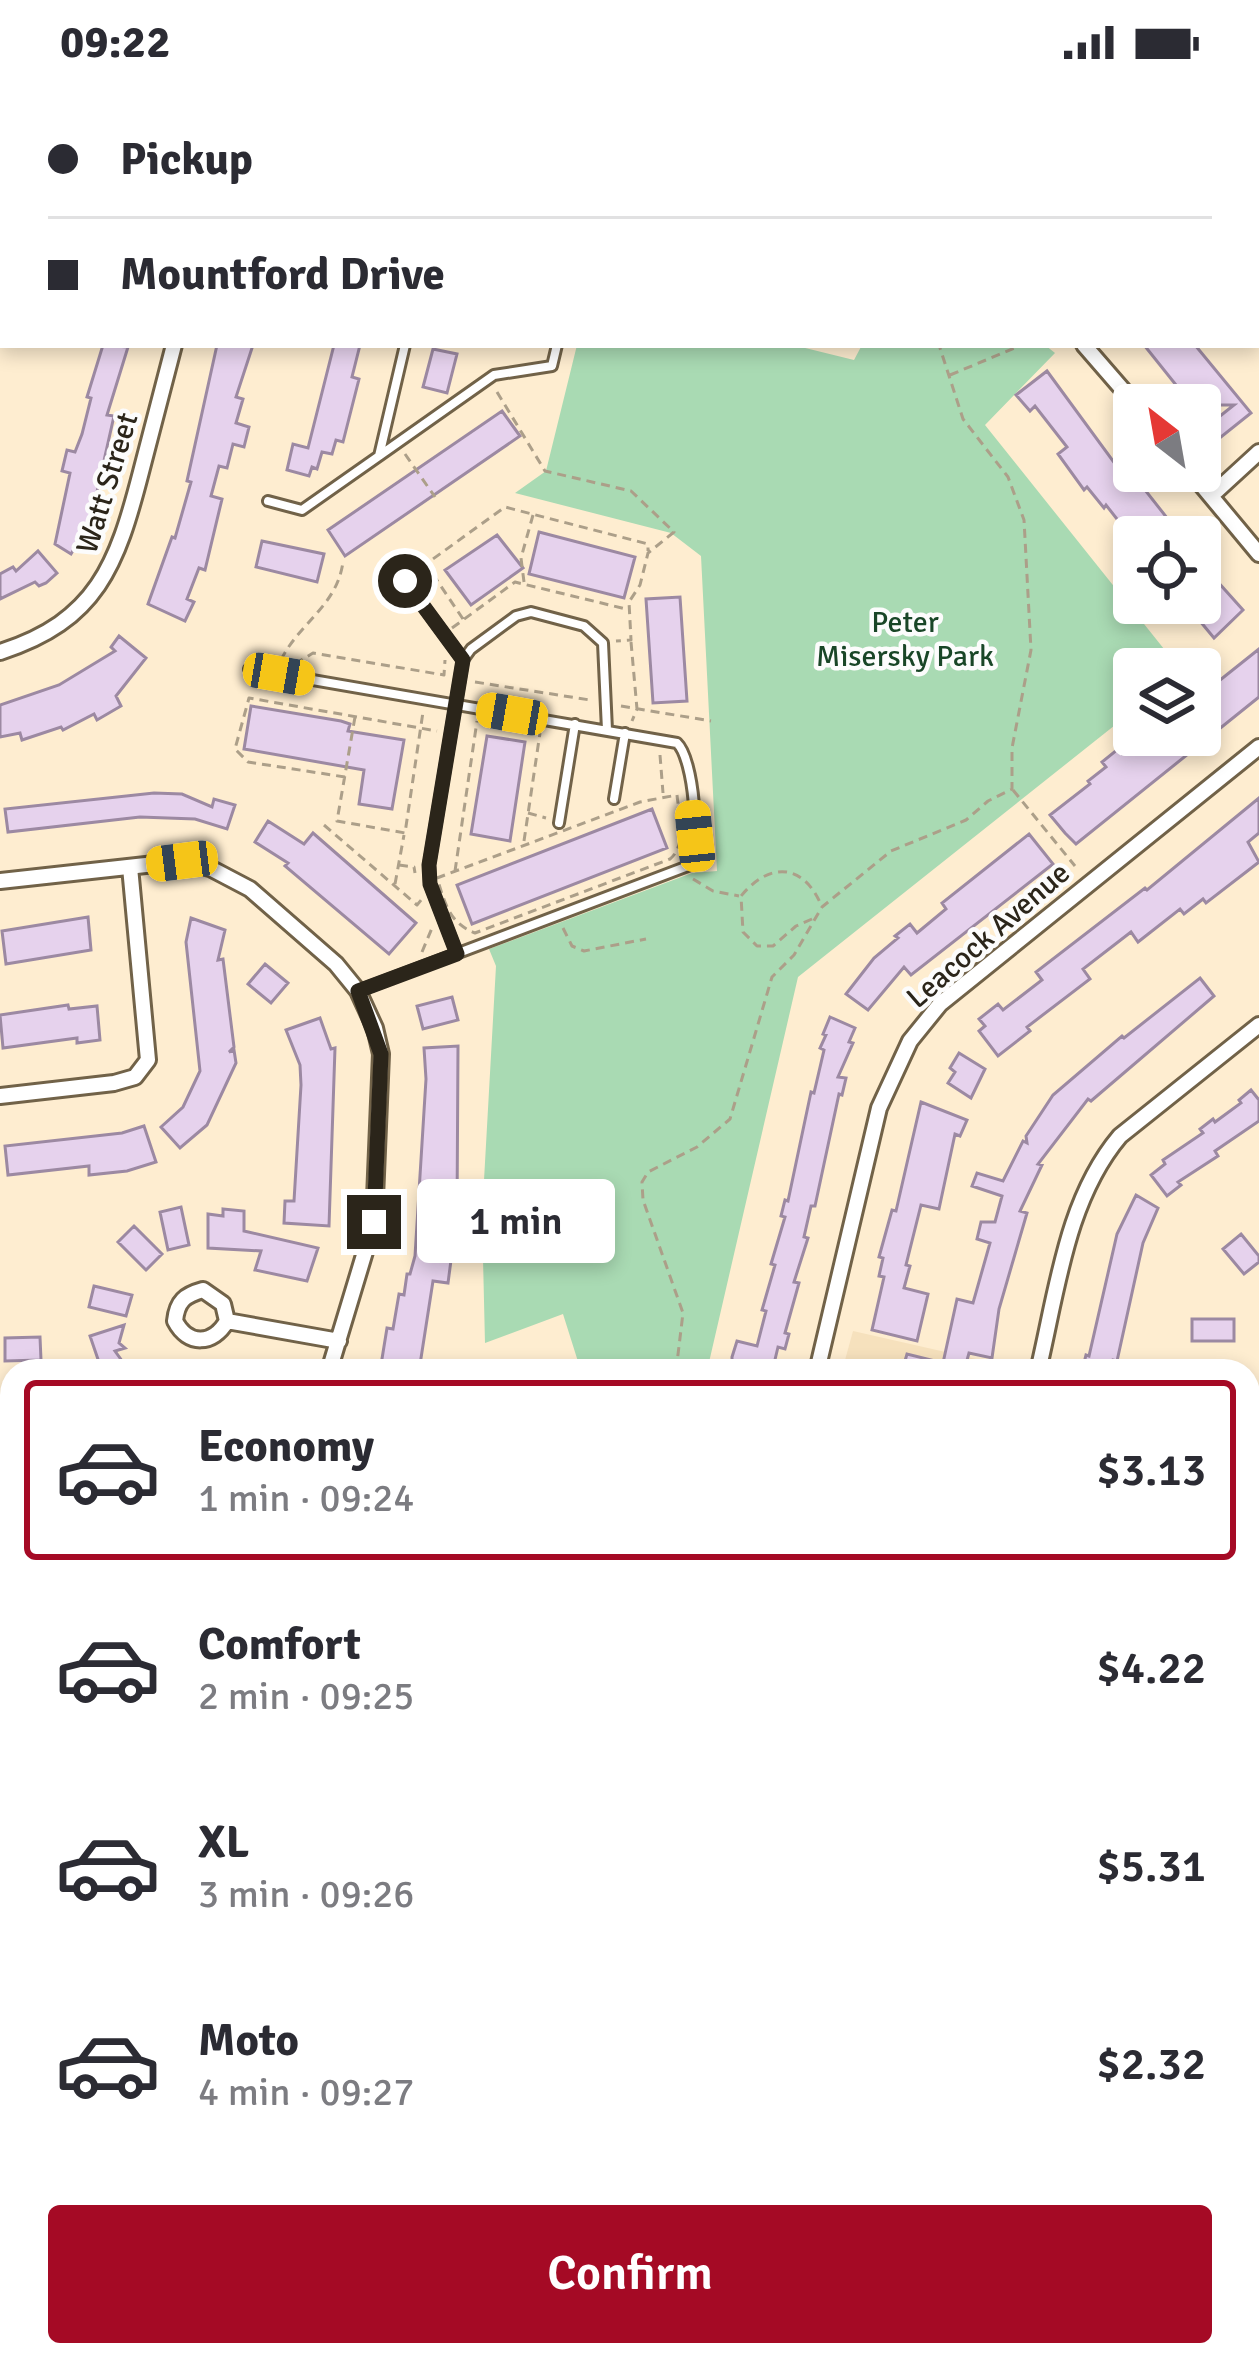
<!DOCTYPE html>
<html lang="en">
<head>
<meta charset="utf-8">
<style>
  :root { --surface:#fff; --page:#f2f2f3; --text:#2b2b33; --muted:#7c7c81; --line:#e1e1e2; --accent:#a50a25 }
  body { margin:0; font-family:Signika,sans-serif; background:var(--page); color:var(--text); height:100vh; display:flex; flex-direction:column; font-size:45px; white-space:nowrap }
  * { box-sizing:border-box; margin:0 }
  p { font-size:39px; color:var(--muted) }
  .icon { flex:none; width:66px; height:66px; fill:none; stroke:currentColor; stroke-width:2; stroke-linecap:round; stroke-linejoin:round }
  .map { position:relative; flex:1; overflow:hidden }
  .sheet { position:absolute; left:0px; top:1275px; width:1260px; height:1008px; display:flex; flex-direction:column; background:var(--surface); border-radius:36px 36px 0 0; box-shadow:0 6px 18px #0003 }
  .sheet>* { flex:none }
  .hud { position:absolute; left:0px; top:0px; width:1260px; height:264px; box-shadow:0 6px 18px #0003; display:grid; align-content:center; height:264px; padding:0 48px; background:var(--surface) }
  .needle { width:78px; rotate:329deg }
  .controls { position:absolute; left:1113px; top:300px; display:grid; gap:24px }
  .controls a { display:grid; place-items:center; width:108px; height:108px; border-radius:12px; background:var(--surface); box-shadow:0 6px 18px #0003; font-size:60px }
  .end { position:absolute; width:54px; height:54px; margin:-27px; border:15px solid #2b251a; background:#fff; box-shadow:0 0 0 6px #fff }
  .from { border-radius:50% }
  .bubble { position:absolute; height:84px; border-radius:12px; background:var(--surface); box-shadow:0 6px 18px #0003; font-size:39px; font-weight:600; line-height:84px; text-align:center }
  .car { position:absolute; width:36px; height:72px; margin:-36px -18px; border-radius:15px; box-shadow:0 0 9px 3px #0007; background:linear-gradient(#f5c518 24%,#345 0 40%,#f5c518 0 76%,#345 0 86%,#f5c518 0) }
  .hud b { display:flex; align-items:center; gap:42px; height:114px; font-size:45px }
  .hud b+b { border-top:3px solid var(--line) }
  .hud i { width:30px; height:30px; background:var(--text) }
  ul { padding:21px 0 0; list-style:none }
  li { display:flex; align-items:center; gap:36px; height:180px; margin:0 24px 18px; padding:0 24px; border:6px solid transparent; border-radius:12px }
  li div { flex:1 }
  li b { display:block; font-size:45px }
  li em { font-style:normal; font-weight:600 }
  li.selected { border-color:var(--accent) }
  li>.icon { width:108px; height:108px; stroke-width:1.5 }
  .button { display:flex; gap:24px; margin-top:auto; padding:24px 48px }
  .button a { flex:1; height:138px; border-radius:12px; background:var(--accent); color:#fff; font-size:48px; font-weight:600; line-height:138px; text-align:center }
  .status { display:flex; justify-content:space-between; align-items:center; height:84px; padding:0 60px; background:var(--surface); direction:ltr }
  .status svg { height:33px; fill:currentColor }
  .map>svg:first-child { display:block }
</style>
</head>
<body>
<div class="status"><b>09:22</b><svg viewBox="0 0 49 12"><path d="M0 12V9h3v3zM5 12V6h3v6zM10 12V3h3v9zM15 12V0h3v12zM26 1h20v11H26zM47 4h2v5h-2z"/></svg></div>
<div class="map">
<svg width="1259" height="2283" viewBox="0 0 1259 2283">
  <rect width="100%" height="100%" fill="#feedd0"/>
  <path fill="#f6e1bd" d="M853,1247L1007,1282L1005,1287H842Z"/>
  <path fill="#f8dddf" d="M1248,1606L1259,1609V2124L1248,2122Z"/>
  <path fill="#a9dab3" d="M577,261H793L854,276L862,261H1045L1055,269L985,341L1180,585H1134V626L798,893L707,1287H581L563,1230L485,1259L482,1132L496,882L489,865L692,789L717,787L701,472L671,449L515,409L546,387Z
    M1248,1648L1259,1650V1806L1248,1803Z
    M0,1766L12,1769V1984L0,1981Z"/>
  <path fill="#e6d2ed" stroke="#9c89a2" stroke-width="3" d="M103,261L128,263L107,331L114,332L90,439L71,470L55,460L70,389L62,387L67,366L75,368L82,350L91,314L87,313Z
    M217,261H253L236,313L243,315L236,339L249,343L244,363L233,360L227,384L219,382L211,412L222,415L205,486L199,484L187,515L194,518L185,537L148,520L172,453L175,454L191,398L187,397Z
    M334,261H360L352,293L359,295L343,358L336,356L332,370L322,368L317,385L312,383L309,392L287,386L293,360L308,364Z
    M1144,261H1195L1251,329L1221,353L1210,340L1234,321H1192Z
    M433,265L457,270L447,309L423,303Z
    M1047,287L1121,388L1124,385L1136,399L1138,397L1182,453H1131L1106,421L1104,424L1087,403L1084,406L1058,370L1067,363L1035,322L1030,327L1016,311Z
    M502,327L520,352L345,472L328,446Z
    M539,448L635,473L624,514L529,490Z
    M497,451L523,484L471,521L445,486Z
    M262,457L324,470L317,498L256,483Z
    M38,467L57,489L46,499L39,502L35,498L0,515V490L13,483L16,487Z
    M1200,478L1243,526L1214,554L1185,519H1200Z
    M680,513L687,617L653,619L646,515Z
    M119,552L146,574L116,612L121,622L97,636L94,630L63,646L61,643L22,656L20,649L0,653V621L59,601L115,567L111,563Z
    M1259,565V613L1076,760L1065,749L1050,731L1090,700L1088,697L1106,683L1102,678L1118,665L1122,670L1146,651H1200V612Z
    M251,622L341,637L350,640L348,647L404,656L392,725L359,720L364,686L244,665Z
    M487,652L525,658L510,757L471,750Z
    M154,709L182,710L212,723L214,715L235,721L227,745L195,735L140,733L8,748L5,725Z
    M1259,714V749L1248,758L1259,778L1206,819L1203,815L1184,830L1180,825L1138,858L1131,848L1083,885L1090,895L1027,943L1030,947L998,972L979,947L985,942L979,935L998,920L1003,926L1042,896L1036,888L1145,804L1147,806Z
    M652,725L667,764L472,840L457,801Z
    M268,737L304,760L313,749L416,839L389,870L285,782L288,779L255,758Z
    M1029,750L1053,780L911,891L904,883L868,926L846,910L874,874L898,854L895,852L910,840L917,849L946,825L942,819Z
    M88,833L91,866L6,880L2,847Z
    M191,834L225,846L218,876L223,875L234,963L229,968L234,966L236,979L207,1041L180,1064L161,1043L183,1023L200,987L186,858Z
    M265,880L288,899L271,919L248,900Z
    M1200,894L1214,912L1091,1017L1088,1015L1038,1080L1042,1081L1020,1127L1027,1129L999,1225L992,1274L969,1269L964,1287H902L907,1270L943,1279L957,1215L973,1219L990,1159L977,1155L981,1138H995L1002,1112L972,1102L977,1089L1003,1097L1023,1057L1027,1059L1026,1052L1053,1011L1122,952L1124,954Z
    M452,913L458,936L423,945L417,922Z
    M68,921L69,925L97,922L100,956L77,959V954L3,964L0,931Z
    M830,933L855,944L849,958L853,959L838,993L846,994L842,1011L839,1010L815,1122H811L804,1153L808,1154L794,1198L799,1199L785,1249L789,1250L785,1265L778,1263L773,1284L752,1279L747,1287L732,1283V1273L737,1257L757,1262L766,1227L762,1226L775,1181L771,1180L785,1133L781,1132L785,1116L788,1117L811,1008L814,1009L824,966L820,964L826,951L823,950Z
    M320,934L331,965L335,964L329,1142L284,1139L285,1117H294L301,1001L300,981L286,946Z
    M458,962L457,1131L448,1199L433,1197L419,1287H380L387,1244L393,1245L399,1210L404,1211L407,1190H410L415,1172L426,995L424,964Z
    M959,969L985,985L971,1014L948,999L955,988L950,984Z
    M1251,1006L1259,1016V1037L1215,1067L1218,1072L1178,1098L1181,1101L1167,1112L1151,1091L1165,1080L1163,1076L1203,1049L1200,1045L1213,1035L1215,1038L1241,1019L1239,1016Z
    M921,1018L967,1036L960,1052L955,1050L939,1125L921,1121L906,1181L910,1182L904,1204L928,1210L917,1257L872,1246L884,1193L879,1192L883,1174L879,1173L892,1126L896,1127Z
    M144,1042L156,1078L127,1087L89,1091V1082L8,1091L5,1062L122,1049Z
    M1136,1111L1158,1124L1143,1159L1117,1277L1113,1276L1110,1287H1082L1086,1271L1089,1272L1117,1150Z
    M181,1123L189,1161L168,1166L160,1128Z
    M223,1125L244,1127V1147L318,1164L307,1197L255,1186L261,1167L208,1164V1130L223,1132Z
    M134,1142L162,1170L146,1186L118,1158Z
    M1241,1150L1259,1172V1178L1244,1190L1223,1165Z
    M94,1202L132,1211L126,1232L89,1223Z
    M1192,1235H1234V1257H1192Z
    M124,1241L119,1259L125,1264L115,1267L125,1281L116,1287H102L90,1252Z
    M40,1253L41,1276L5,1277V1254Z"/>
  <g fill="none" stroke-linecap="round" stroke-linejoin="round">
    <defs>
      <path id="lane" d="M379,372L494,291L552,282L557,261
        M268,417L302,426L379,372L405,261
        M405,497L463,576
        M249,585L677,659C694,675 701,761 688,782L358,907
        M614,715L625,649
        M559,739L575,640
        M457,870L430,800L429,781L463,576L471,565L516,532L531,528L584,542L603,559L607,646
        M0,1693L12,1696
        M1248,1839L1259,1843
        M1248,1991L1259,2024
        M1248,2104L1259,2059
        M1248,2130L1259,2133
        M1205,2283L1208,2271
        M1246,2283L1252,2252L1248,2246"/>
      <path id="street" d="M293,0L305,3
        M1249,0L1259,2
        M240,3L241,0
        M1084,261L1136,321
        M1190,387L1259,470
        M1211,412L1259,368
        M0,568C97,537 117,481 141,388C152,346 163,303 174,261
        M0,797L182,777L210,784L250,805L336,880L358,907L375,944L381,970L374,1138L329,1287
        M0,1012L114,999L135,993L148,976L130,783
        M227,1237C213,1261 188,1262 175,1237C177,1217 185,1211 203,1206L223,1220L227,1237L339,1257
        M817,1287L879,1024L910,957L940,920L1259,663
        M1038,1287C1057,1208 1066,1116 1120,1052L1259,941
        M0,1449L12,1452
        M1248,1477L1259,1480
        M404,2283L407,2271
        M627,2283L630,2271"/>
      <path id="secondary" d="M0,2048L12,2051
        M947,2271L998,2283"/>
    </defs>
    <use href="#lane" stroke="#716248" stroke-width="14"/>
    <use href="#street" stroke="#716248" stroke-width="20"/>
    <use href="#secondary" stroke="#716248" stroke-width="24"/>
    <path stroke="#ac9f89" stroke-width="3" stroke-dasharray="9 6" stroke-linecap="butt" d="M973,3L974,0
      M950,291L1022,261
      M497,308L545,387L631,407L674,448L648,469L640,501L629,518L631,556L616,557
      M405,370L435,413
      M524,498L521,474L533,431
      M463,535L426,480L505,423L648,460V467
      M452,544L515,498L630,526
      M631,558L637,625L632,637
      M281,576C299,539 337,522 343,478
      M295,580L313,569L444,591L445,576
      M475,598L590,616
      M621,622L711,637
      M355,633L337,737L405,749L423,628
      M660,671L663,709
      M345,693L248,678L235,665L249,614L437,647
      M1013,706L1075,782
      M677,711C679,731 687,761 670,775L475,849C449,839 445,819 437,794L640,718Z
      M528,729L546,734
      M324,741L417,821L422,815
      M524,757L540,649
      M399,781L414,783L415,789
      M455,787L477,637
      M693,795L713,807L739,812
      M395,800L404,751
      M812,835L796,842L773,862H757L743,848L741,812C770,777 804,779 822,823
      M563,844L572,862L584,867L646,855
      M422,868L432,844
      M676,1287L683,1229L643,1116L642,1098L648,1088L697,1063L730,1035L772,893L794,871L822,823L891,767L966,736L988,717L1012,705V664L1031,566L1024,436L1008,393L963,335L939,261
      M1248,2210L1259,2173
      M1248,2216L1259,2235
      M1109,2271L1113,2280"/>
    <use href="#lane" stroke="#fff" stroke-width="8"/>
    <use href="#street" stroke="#fff" stroke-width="14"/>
    <use href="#secondary" stroke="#fff" stroke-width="18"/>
  </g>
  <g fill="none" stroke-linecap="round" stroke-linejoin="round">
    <path stroke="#2b251a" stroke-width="15" d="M374,1138L381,970L358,907L457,870L430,800L429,781L463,576L405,497"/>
  </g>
  <g text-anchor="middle" stroke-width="9" stroke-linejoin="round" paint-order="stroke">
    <g font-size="30" fill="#2b251a" stroke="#fcfcfc">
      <text transform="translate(107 399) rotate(-73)" y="10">Watt Street</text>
      <text transform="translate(988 851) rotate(-41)" y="10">Leacock Avenue</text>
    </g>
    <g font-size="30" fill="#194627" stroke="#fcfcfc">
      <text x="905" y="548">Peter<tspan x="905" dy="34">Misersky Park</tspan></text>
    </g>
  </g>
</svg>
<div class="controls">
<a><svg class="needle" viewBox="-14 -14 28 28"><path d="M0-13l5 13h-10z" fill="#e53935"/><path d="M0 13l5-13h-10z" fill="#7c7c81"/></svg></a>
<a><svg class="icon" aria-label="locate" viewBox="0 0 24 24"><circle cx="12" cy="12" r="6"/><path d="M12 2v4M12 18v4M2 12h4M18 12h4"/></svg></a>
<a><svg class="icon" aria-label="layers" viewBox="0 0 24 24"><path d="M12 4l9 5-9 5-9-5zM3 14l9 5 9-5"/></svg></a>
</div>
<i class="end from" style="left:405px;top:497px"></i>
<i class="end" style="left:374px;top:1138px"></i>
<div class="bubble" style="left:417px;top:1095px;width:198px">1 min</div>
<i class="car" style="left:279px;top:590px;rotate:100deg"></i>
<i class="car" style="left:512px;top:630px;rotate:280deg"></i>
<i class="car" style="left:695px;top:752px;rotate:354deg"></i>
<i class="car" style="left:182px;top:777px;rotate:263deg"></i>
<div class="hud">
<b><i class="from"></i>Pickup</b>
<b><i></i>Mountford Drive</b>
</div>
<section class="sheet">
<ul>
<li class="selected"><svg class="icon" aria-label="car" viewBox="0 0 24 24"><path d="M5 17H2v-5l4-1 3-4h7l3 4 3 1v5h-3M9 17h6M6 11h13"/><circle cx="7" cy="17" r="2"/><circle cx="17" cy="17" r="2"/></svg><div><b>Economy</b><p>1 min · 09:24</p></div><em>$3.13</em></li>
<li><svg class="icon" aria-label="car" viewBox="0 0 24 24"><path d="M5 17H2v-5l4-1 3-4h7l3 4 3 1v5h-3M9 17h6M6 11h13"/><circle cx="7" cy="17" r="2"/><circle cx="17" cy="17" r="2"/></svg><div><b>Comfort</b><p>2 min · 09:25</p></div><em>$4.22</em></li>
<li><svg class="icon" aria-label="car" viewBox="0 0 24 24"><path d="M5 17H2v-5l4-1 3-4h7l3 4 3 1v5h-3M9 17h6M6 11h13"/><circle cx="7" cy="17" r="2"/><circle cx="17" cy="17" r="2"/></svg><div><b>XL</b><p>3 min · 09:26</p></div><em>$5.31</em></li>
<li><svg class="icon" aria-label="car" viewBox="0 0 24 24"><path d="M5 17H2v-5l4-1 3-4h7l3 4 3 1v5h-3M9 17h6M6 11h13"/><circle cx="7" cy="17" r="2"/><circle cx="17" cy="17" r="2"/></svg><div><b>Moto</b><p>4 min · 09:27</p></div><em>$2.32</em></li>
</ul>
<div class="button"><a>Confirm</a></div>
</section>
</div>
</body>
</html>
